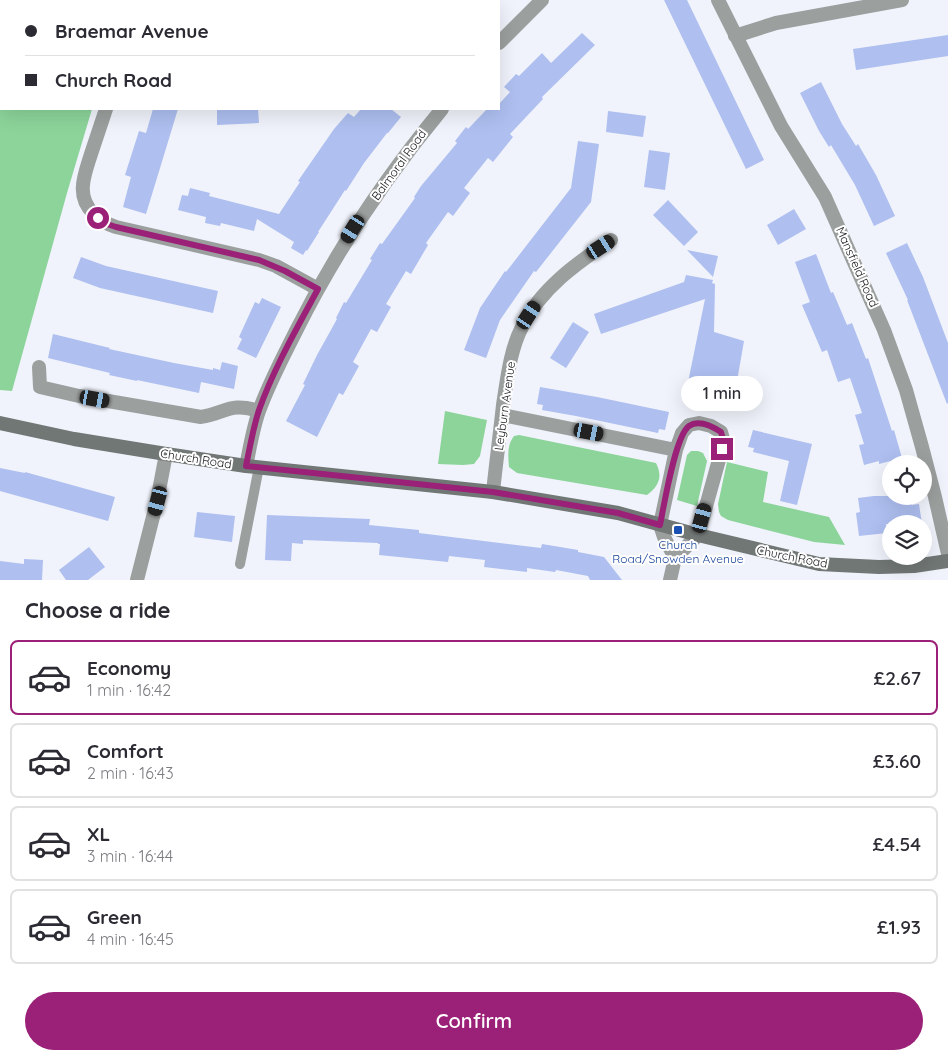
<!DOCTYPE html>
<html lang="en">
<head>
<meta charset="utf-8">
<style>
  :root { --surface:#fff; --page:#f2f2f3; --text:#2b2b33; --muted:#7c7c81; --line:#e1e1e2; --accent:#9b2078 }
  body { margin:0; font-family:Quicksand,sans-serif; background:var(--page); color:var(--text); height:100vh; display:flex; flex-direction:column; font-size:19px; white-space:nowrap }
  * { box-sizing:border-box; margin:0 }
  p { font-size:16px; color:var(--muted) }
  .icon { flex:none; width:28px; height:28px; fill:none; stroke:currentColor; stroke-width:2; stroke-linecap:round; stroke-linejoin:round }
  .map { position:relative; height:580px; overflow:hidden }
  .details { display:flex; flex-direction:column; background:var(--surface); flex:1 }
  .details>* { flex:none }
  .banner { position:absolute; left:0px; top:0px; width:500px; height:110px; box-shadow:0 5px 20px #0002; display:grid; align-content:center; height:110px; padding:0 25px; background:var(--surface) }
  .controls { position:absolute; left:882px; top:455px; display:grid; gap:10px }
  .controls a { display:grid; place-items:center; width:50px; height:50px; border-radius:50%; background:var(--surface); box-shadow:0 5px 20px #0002; font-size:25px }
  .end { position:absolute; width:22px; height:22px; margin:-11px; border:6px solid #9b2078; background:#fff; box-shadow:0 0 0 2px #fff }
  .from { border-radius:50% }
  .bubble { position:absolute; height:35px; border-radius:18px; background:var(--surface); box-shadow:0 5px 20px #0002; font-size:16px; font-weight:600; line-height:35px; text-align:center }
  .car { position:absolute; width:15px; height:30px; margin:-15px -8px; border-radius:6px; box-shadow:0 0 4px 1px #0007; background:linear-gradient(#222 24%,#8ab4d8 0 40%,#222 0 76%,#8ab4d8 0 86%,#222 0) }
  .banner b { display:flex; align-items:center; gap:18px; height:48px; font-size:19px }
  .banner b+b { border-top:1px solid var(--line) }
  .banner i { width:12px; height:12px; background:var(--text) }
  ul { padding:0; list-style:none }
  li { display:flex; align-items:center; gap:15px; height:75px; margin:0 10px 8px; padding:0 15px; border:2px solid var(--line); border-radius:8px }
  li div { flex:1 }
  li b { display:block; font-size:19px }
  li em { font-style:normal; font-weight:600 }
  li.active { border-color:var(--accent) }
  li>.icon { width:45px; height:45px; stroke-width:1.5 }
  h2 { padding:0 25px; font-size:22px; line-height:60px }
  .action { display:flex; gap:10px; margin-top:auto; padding:10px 25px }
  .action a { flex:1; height:58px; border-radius:30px; background:var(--accent); color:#fff; font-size:20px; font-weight:600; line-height:58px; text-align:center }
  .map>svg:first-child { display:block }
</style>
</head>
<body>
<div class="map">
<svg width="948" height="580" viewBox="0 0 948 580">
  <rect width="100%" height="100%" fill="#f0f3fb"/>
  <path fill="#8cd49a" d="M0,0H124V1H1V109H92L67,193L12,391L0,390Z
    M151,0H245L247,1H151Z
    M445,411L487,420L480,456L474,464L463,465L438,464Z
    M519,435L656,463C663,477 659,486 647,495L517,473L509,467C508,456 507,445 514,436Z
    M691,451H698L703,453L707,461L697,506L677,500L687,455Z
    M727,462L768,472L763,502L829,517L845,545L814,542L728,520L721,516L719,512L718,504Z"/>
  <path fill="#aebff0" d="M664,0H687L764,160L746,169Z
    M582,33L595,45L542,97L543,99L510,134L513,137L493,162L488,158L464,188L470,193L453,216L448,212L426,243L428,245L411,274L406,271L386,304L391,307L377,332L371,329L353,362L359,366L343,395L339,393L317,437L286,421L305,385L303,384L317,355L337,319L336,318L344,302L346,303L372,260L370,259L380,243L382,244L415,198L414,197L421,186L457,143L455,141L466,127L468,129L487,109H499V104L510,92L504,87L516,74L519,76L542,53L551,63Z
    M948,35V56L856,70L853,49Z
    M821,82L842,124L856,146L858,144L876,175L895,216L874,226L855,185L831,145L829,147L819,131L800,93Z
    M153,109H178L146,214L123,207L131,177L125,175L139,131L146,133Z
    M217,109H258L259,123L217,125Z
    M361,109H391L401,117L388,133H387L364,163L346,191L345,190L318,232H319L307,251L306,250L303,255L291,248L294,242L257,219L254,231L221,223L220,226L205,223L206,217L178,210L182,195L188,196L190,188L210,193L209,196L279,214L300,182L298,181L334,129L348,113L354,117Z
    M608,111L646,116L643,137L606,132Z
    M578,141L599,144L591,202L536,272L534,271L500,320L486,358L464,350L480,308L505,271L506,272L571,188Z
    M649,150L670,153L665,190L644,187Z
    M668,200L698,232L684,246L653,215Z
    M794,209L806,229L778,245L767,225Z
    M907,243L923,277L948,343V403L947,404L907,300H908L886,253Z
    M687,250L718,256L713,277Z
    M816,254L831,293L833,292L847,325L852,323L866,359L868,358L892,431L894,430L902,458L879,464V461L864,465L859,445L864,444L855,415L862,413L850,378L838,382L827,350L822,352L802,305L810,302L795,262Z
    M81,257L106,266L218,291L213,313L100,288L73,278Z
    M686,275L713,280L712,283L715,284L714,332L744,341L732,410L684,402L705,299L601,334L594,314L684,282Z
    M262,298L281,307L256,358L237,349L242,339L239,337L255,302L259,304Z
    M573,322L589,332L566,368L550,358Z
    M53,334L110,348L109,349L174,363L213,370V368L220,370L222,362L238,366L234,389L201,382L199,393L137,380V381L109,375L110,373L48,358Z
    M540,387L597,397L669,412L665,430L659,429L658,433L576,416L542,410L543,405L537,404Z
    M753,430L812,444L797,505L780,501L789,461L753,452L754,448L748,447Z
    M0,468L25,473V472L115,497L108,521L0,491Z
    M874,496H911L912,505L919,504L922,524H886L887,533L859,536L856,513L860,512L858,498Z
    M197,512L235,516L232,542L194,537Z
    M267,515L370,519L369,525L419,530V533L541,548L542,544L578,550V552L604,557L622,580H590L588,576L556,570L555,572L527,568V572L484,567L485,560L449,556L448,562L379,555L380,544H378V543L303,540V544L292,543L291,561L265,560Z
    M89,547L105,567L88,580H66L59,570Z
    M24,559L43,560L42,580H0V561L24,564Z"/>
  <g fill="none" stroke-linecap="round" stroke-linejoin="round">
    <path stroke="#9b9f9d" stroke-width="10" d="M240,564L259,467"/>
    <path stroke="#9b9f9d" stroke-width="14" d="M255,0L256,1
      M718,0L781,126L825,197L884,330L906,390L922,447L935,497L948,554
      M140,1L141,0
      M735,36L776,23L902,0
      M499,43L542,0
      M106,109C101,124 96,139 91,154C85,174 75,195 93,213C100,220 106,224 116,227L259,260L276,266L318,289
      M39,367L40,387L79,396L201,417C227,412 231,402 259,411
      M502,415L676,450
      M246,466C250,447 253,428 259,411C269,383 283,357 296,331C336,251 385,178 442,109
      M493,492C496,463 500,434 503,405C507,380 510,350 522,327C540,289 577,263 611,240
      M137,580L157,501L166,454
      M670,580L675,558L698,535L722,449L723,439L721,432L711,426L699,423L689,425L682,433L676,450L660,525L664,537L675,558"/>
    <path stroke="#717775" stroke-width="14" d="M0,423L74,439L166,454L246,466L493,492L618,513L698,535L819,564L879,567L914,566L948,561"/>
  </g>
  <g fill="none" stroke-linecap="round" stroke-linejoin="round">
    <path stroke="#9b2078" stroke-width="6" d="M98,218L107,224L116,227L259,260L285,271L318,289C297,328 274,368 259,410C253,428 250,447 246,466L493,492L618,513L660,525C664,506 675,436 689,426C699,419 712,426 721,432L723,439L722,449"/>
  </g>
  <rect fill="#1a4fb4" stroke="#fff" stroke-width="2" x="673" y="525" width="10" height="10" rx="2.5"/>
  <g text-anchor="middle" stroke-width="4" stroke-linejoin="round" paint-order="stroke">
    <g font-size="12" fill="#151619" stroke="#fff">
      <text transform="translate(399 165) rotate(-54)" y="4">Balmoral Road</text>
      <text transform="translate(857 267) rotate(66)" y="4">Mansfield Road</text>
      <text transform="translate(505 406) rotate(-82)" y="4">Leyburn Avenue</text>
      <text transform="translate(196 459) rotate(9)" y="4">Church Road</text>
      <text transform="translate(792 557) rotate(11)" y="4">Church Road</text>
    </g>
    <g font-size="12" fill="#164399" stroke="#fff">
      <text x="678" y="549">Church<tspan x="678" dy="14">Road/Snowden Avenue</tspan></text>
    </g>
  </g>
</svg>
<div class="controls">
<a><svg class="icon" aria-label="locate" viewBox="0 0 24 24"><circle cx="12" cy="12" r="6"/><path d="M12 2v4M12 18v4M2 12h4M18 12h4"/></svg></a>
<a><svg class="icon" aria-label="layers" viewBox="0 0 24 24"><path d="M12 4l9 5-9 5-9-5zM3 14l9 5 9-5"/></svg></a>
</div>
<i class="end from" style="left:98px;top:218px"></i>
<i class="end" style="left:722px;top:449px"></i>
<div class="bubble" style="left:681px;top:376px;width:82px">1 min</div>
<i class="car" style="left:353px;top:229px;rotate:212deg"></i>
<i class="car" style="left:601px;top:247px;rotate:57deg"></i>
<i class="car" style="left:529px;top:315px;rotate:33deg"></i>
<i class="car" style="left:95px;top:399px;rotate:100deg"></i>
<i class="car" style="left:589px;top:432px;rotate:101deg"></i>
<i class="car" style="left:158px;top:501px;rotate:195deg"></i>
<i class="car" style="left:702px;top:518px;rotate:15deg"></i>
<div class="banner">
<b><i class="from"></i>Braemar Avenue</b>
<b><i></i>Church Road</b>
</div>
</div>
<section class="details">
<h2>Choose a ride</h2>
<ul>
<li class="active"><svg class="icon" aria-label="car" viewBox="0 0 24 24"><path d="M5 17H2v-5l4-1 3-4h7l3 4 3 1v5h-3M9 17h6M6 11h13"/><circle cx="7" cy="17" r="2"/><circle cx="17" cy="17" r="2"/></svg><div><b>Economy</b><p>1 min · 16:42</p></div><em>£2.67</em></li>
<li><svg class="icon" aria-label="car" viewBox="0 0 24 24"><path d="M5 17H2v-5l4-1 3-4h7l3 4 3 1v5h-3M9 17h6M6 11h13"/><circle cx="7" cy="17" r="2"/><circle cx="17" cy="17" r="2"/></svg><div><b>Comfort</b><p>2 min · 16:43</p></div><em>£3.60</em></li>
<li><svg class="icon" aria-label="car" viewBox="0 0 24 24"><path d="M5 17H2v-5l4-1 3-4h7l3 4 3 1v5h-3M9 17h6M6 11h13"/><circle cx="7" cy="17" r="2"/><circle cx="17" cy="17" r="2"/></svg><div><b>XL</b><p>3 min · 16:44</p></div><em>£4.54</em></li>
<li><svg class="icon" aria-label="car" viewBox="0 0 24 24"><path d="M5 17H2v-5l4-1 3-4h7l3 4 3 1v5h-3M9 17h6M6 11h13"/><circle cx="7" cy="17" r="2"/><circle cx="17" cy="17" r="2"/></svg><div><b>Green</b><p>4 min · 16:45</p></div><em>£1.93</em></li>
</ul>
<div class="action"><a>Confirm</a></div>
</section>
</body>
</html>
